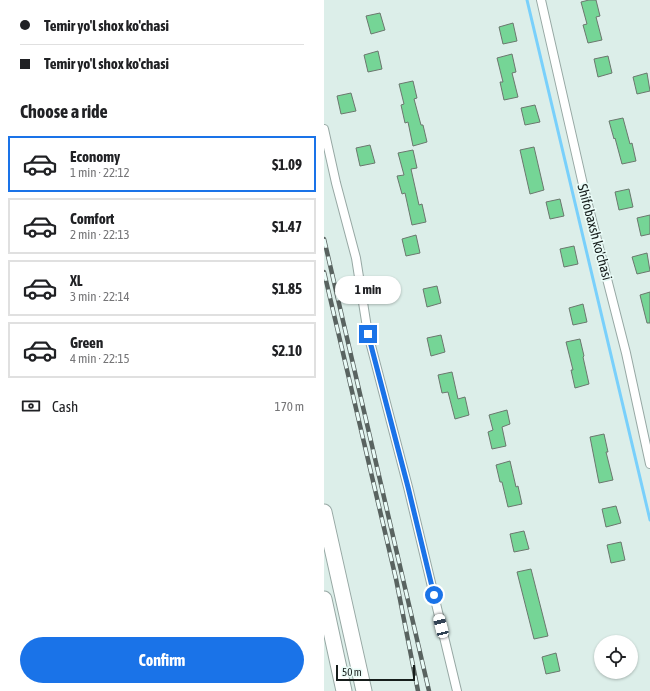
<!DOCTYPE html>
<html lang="en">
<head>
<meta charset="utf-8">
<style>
  :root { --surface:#fff; --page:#f6f6f6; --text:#202124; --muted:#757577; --line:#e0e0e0; --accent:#1a73e8 }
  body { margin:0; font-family:"Asap Condensed",sans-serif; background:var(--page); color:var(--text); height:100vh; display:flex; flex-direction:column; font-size:15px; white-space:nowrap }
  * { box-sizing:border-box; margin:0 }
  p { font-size:13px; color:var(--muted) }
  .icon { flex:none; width:22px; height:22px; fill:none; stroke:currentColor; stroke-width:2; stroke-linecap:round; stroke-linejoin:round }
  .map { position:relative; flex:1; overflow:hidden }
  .sheet { display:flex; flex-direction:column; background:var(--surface); width:324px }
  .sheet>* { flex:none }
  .top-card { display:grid; align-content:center; height:88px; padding:0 20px; background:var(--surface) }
  .tools { position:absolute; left:270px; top:635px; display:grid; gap:8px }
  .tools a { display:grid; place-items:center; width:44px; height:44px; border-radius:50%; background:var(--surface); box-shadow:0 1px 3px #0004; font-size:20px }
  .scale { position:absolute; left:12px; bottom:10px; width:79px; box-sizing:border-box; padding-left:4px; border:2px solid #161d1b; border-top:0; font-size:11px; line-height:14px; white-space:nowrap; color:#161d1b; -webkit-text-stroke:3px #e9fbf7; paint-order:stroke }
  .end { position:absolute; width:18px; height:18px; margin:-9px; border:5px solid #1a73e8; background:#fff; box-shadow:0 0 0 2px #fff }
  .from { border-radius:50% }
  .bubble { position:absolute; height:28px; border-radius:14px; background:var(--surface); box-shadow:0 1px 3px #0004; font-size:13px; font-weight:700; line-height:28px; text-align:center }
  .car { position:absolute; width:12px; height:24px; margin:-12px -6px; border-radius:5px; box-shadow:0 0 3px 1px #0007; background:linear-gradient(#fff 24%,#345 0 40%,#fff 0 76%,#345 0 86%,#fff 0) }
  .top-card b { display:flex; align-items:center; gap:14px; height:38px; font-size:15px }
  .top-card b+b { border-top:1px solid var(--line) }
  .top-card i { width:10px; height:10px; background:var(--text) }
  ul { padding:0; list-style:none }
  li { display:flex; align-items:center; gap:12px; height:56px; margin:0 8px 6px; padding:0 12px; border:2px solid var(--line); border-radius:0px }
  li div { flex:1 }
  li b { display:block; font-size:15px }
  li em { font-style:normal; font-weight:700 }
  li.active { border-color:var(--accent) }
  li>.icon { width:36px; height:36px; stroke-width:1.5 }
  h2 { padding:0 20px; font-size:18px; line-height:48px }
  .pay { display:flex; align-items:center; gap:10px; height:44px; padding:0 20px; font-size:15px }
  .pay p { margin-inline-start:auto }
  .cta { display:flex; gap:8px; margin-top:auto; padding:8px 20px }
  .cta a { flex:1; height:46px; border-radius:24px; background:var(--accent); color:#fff; font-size:16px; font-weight:700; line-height:46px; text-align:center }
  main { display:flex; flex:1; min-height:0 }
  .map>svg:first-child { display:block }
</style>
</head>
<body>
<main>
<section class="sheet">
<div class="top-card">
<b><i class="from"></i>Temir yo'l shox ko'chasi</b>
<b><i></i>Temir yo'l shox ko'chasi</b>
</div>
<h2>Choose a ride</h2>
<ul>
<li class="active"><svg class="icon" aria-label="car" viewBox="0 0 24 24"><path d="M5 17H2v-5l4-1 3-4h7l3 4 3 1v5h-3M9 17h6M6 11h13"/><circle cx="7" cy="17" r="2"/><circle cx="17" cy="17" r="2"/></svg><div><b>Economy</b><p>1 min · 22:12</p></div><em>$1.09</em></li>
<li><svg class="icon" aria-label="car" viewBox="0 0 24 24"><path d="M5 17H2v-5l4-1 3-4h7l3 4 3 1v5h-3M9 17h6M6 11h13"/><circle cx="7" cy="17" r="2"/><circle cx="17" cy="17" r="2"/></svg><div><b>Comfort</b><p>2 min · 22:13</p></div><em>$1.47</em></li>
<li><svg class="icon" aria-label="car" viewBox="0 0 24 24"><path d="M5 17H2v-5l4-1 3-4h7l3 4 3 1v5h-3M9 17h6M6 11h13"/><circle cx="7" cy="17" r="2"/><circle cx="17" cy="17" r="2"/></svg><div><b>XL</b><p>3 min · 22:14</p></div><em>$1.85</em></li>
<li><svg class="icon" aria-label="car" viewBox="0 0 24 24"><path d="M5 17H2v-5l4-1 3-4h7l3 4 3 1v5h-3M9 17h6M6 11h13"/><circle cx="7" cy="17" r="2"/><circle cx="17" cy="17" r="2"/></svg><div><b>Green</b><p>4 min · 22:15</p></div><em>$2.10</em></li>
</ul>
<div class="pay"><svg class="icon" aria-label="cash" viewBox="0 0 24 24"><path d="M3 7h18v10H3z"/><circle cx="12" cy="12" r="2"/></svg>Cash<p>170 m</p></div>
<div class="cta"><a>Confirm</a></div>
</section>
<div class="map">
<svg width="326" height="691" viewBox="0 0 326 691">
  <rect width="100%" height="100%" fill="#dceee9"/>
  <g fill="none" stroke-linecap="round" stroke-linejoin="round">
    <path stroke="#79d0fb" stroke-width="3" d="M203,0L326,520"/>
  </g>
  <path fill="#75d596" stroke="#6b776e" d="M265,0H272L276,16L272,17L278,40L264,43L259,25L263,24L257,2Z
    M56,13L61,30L47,34L42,16Z
    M189,23L193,41L179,44L175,27Z
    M54,51L58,69L44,72L40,55Z
    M188,54L192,72L188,73L194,97L180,100L176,82H179L173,58Z
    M284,56L288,73L274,77L270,59Z
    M323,73L326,91L313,94L309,77Z
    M89,81L93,98L90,99L97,125H99L103,142L89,146L84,122L81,123L77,105L80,104L75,84Z
    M27,93L32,111L17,114L13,96Z
    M211,105L216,122L201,125L197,108Z
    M299,118L306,144L308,143L312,161L298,164L291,138L290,139L285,121Z
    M46,145L51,163L36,166L32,148Z
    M210,147L220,190L206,194L196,150Z
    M89,150L93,168L87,169L95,205L98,204L102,222L88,225L81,193L78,194L73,176L80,175L74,153Z
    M305,189L309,207L295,210L291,192Z
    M236,199L240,216L226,219L222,202Z
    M326,215V234L317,236L313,218Z
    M92,235L96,253L82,256L78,239Z
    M250,246L254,264L240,267L236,249Z
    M323,253L326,271L313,274L308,257Z
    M113,286L117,303L103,307L99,289Z
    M326,292V323H323L316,295Z
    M259,304L263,322L249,325L245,308Z
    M117,335L121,352L107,356L103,338Z
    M256,339L260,356L259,357L265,384L251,388L247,370H249L242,342Z
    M128,372L134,399L141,397L145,415L131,419L124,392L118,393L114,375Z
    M183,410L186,424L178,427L182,446L168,449L164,432L169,430L165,415Z
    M280,434L284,452H282L289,480L275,483L266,437Z
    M186,461L192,487L194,486L198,504L184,507L178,482H176L172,465Z
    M292,506L297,523L282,527L278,509Z
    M200,531L205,549L190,552L186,534Z
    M297,542L301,560L287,563L283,545Z
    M207,569L224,636L210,639L193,572Z
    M232,653L236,671L222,674L218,657Z"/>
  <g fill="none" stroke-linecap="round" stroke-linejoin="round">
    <defs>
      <path id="street" d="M217,0L260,189L302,353L326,464
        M0,129L12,183L32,258L44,334L84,487L133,691"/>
      <path id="highway" d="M0,512L40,691
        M0,599L20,691"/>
    </defs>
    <use href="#street" stroke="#97a8a4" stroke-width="10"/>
    <use href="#highway" stroke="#97a8a4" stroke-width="17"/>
    <use href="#street" stroke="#fff" stroke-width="8"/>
    <use href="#highway" stroke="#fff" stroke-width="15"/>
    <defs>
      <path id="rail" d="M0,239L105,691
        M0,272L72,579L94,691"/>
    </defs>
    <use href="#rail" stroke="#596360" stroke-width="4.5"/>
    <use href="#rail" stroke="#e9fbf7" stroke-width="3" stroke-dasharray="9" stroke-linecap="butt"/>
  </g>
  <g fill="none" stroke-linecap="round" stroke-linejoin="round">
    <path stroke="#1a73e8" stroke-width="5" d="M44,334L84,487L110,595"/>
  </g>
  <g text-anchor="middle" stroke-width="3.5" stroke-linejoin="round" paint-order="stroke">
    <g font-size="14" fill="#161d1b" stroke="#e9fbf7">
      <text transform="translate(271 232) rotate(75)" y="5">Shifobaxsh ko'chasi</text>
    </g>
  </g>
</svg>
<div class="tools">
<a><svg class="icon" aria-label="locate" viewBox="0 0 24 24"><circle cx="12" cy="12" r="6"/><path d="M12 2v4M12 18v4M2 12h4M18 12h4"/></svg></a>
</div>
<div class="scale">50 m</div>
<i class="end from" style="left:110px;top:595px"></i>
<i class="end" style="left:44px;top:334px"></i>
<div class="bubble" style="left:11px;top:276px;width:66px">1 min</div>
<i class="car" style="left:117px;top:626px;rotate:346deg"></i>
</div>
</main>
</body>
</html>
